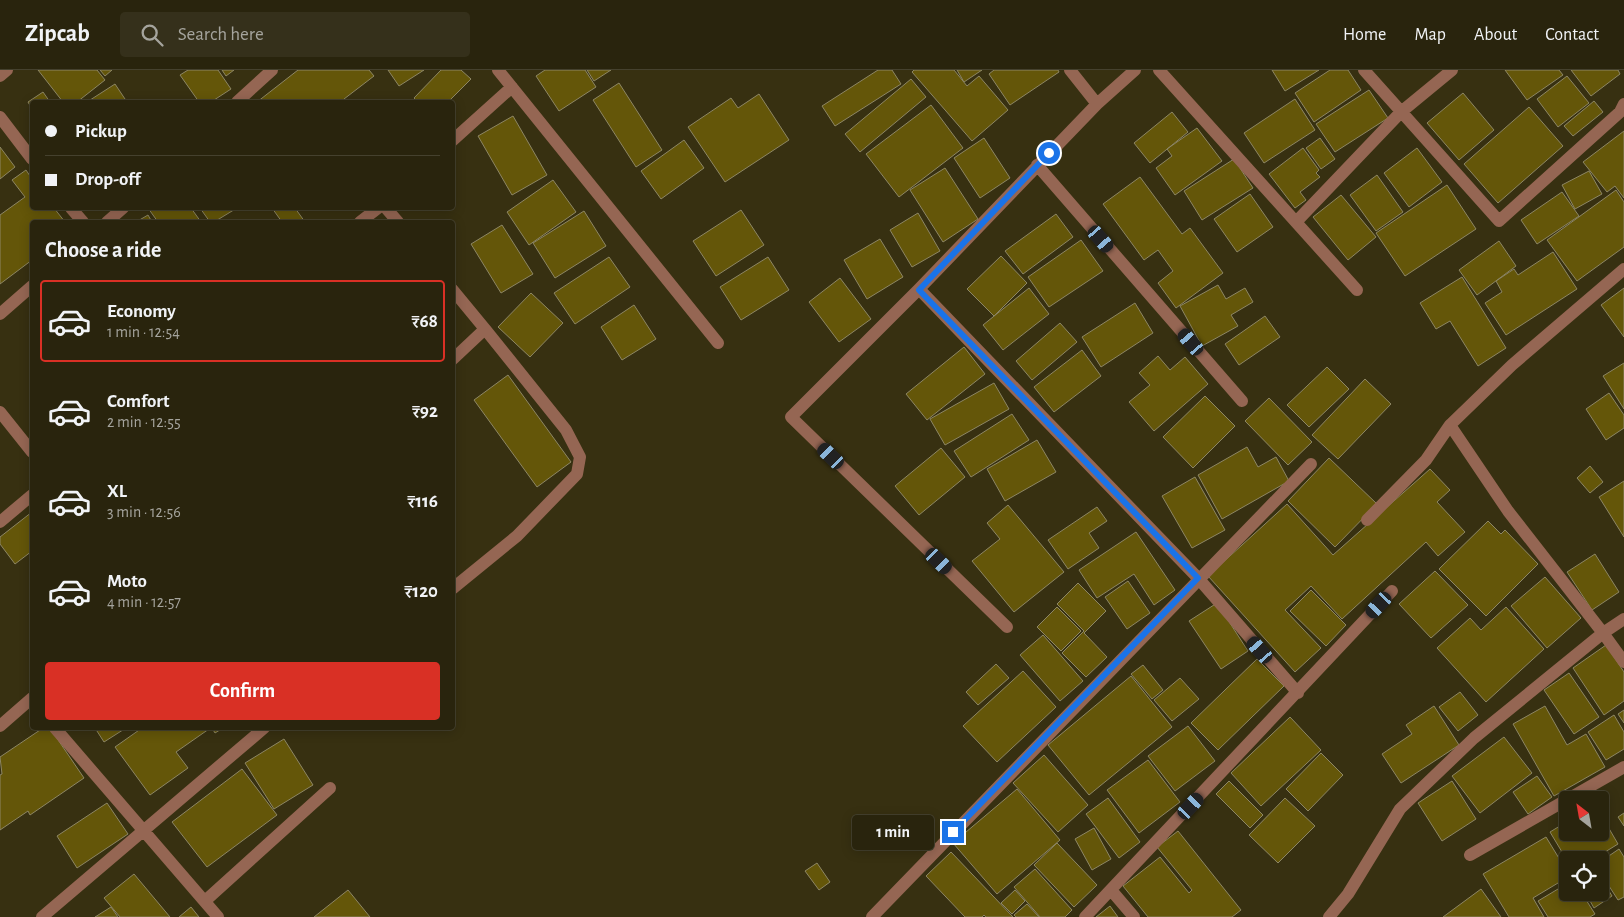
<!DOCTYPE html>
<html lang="en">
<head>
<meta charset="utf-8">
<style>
  :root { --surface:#29240d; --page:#35301b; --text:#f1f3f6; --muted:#a5a49d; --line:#45412e; --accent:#d93025 }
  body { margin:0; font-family:"Alegreya Sans",sans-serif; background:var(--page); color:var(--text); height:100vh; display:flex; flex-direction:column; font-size:19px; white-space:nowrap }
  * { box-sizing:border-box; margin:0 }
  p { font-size:16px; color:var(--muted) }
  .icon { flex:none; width:28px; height:28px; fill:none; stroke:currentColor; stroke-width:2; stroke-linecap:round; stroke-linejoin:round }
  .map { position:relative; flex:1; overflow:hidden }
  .panel { position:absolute; left:30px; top:150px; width:425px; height:510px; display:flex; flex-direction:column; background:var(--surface); border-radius:5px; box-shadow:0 2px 12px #0003,0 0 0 1px var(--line) }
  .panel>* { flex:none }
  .banner { position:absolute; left:30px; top:30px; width:425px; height:110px; border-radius:5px; box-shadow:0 2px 12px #0003,0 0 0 1px var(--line); display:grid; align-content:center; height:110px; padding:0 15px; background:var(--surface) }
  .needle { width:32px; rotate:329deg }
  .buttons { position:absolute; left:1559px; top:721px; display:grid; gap:10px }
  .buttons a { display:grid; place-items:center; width:50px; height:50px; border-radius:5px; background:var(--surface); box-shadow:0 2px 12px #0003,0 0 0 1px var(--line); font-size:25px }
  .end { position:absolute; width:22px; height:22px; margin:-11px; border:6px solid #1a73e8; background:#fff; box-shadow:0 0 0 2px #fff }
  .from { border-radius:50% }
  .bubble { position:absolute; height:35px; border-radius:5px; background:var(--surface); box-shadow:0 2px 12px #0003,0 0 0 1px var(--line); font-size:16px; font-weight:700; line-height:35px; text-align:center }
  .car { position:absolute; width:15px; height:30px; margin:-15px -8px; border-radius:6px; box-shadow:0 0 4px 1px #0007; background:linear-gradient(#222 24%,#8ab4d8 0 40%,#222 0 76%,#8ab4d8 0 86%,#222 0) }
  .banner b { display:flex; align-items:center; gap:18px; height:48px; font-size:19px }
  .banner b+b { border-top:1px solid var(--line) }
  .banner i { width:12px; height:12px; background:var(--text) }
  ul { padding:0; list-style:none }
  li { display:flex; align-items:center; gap:15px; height:82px; margin:0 10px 8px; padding:0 5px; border:2px solid transparent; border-radius:5px }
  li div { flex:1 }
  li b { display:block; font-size:19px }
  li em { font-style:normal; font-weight:700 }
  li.on { border-color:var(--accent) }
  li>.icon { width:45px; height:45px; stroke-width:1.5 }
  h2 { padding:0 15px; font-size:22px; line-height:60px }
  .primary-button { display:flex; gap:10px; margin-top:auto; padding:10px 15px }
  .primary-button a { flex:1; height:58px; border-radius:5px; background:var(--accent); color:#fff; font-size:20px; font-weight:700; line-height:58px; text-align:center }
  header { display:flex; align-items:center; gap:30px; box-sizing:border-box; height:70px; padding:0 25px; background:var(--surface); border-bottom:1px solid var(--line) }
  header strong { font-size:24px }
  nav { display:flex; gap:28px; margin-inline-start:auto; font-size:18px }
  .search { width:350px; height:45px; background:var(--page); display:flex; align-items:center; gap:12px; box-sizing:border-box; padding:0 18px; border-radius:5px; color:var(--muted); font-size:19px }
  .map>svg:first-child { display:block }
</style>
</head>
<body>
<header>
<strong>Zipcab</strong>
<div class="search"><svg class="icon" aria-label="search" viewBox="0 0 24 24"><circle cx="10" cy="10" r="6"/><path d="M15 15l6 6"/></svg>Search here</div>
<nav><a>Home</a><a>Map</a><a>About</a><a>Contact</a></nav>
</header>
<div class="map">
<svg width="1624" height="847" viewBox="0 0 1624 847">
  <rect width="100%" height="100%" fill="#373011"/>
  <path fill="#645609" stroke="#8d8664" d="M38,0H97L105,10L77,32H63Z
    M100,0H112L105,6Z
    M188,0H218L231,19L211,32H199L180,5Z
    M222,0H234L226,6Z
    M298,0H369L374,6L344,29L347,32H257Z
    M388,0H424L399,16Z
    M441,0H461L471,9L448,32H418L414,28Z
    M545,0H585L596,17L559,41L536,6Z
    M587,0H611L594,11Z
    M878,0H892L901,14L835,56L822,36Z
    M914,0H954L967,16L979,6L1008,40L972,71L912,2Z
    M957,0H982L964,12Z
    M994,0H1058L1059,2L1010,35L989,4Z
    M1272,0H1319L1285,21Z
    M1330,0H1348L1361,20L1314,52L1295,23Z
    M1505,0H1559L1563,5L1527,30Z
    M1571,0H1618L1620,4L1591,26Z
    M1567,6L1589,33L1558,57L1537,29Z
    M911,9L926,27L860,82L845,64Z
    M619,13L662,80L636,97L593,30Z
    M115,14L127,32H87Z
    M1369,20L1388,48L1335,82L1316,54Z
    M43,22L50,32H32V39L28,32Z
    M1463,23L1494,60L1459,90L1427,53Z
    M759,24L789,70L725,112L688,57L731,28L738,38Z
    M1295,29L1315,60L1264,93L1244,63Z
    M1594,31L1603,42L1573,66L1564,56Z
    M931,35L963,78L899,127L866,84Z
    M1529,37L1563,76L1498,133L1464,94Z
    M1172,42L1188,62L1150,93L1134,73Z
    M513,46L547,105L512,125L478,66Z
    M1197,58L1222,91L1175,125L1156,98L1172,86L1167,79Z
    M1624,61V128L1615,116L1607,122L1583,92Z
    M984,68L1010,108L980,128L954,88Z
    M1320,68L1335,89L1321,99L1306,78Z
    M684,70L704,98L661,129L641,101Z
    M0,77L15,97L0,109Z
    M1303,78L1319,100L1316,103L1320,107L1300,122L1306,130L1295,138L1269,104Z
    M1417,78L1442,112L1409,137L1384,103Z
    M1234,89L1253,118L1202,150L1184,121Z
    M945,98L978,149L943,172L910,120Z
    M26,100L32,109V138H54L65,152H32V190L0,214V145L25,127L12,110Z
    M1589,101L1602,124L1575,139L1562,115Z
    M1377,105L1403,142L1376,161L1350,125Z
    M1140,107L1182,164L1190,158L1223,203L1176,238L1158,213L1173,201L1158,180L1144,190L1103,134Z
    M553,110L576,142L529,175L507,142Z
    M1447,115L1476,159L1405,206L1376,163Z
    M1616,120L1624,132V177L1577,211L1547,170Z
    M1562,122L1579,146L1537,174L1521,150Z
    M1250,124L1273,157L1237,182L1214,149Z
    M1341,125L1376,167L1348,190L1313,147Z
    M148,138H191L201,152H158Z
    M200,138H237L214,152H210Z
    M272,138H295L305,152H282Z
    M741,140L764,175L716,206L693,171Z
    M584,141L606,176L555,208L533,173Z
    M918,143L940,181L912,197L890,160Z
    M1056,144L1073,167L1023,204L1005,181Z
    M148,145L152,152H136Z
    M502,155L533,204L501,223L471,174Z
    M880,169L903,207L867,229L844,190Z
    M1081,170L1103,201L1049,237L1028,207Z
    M1499,171L1516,196L1477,225L1459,200Z
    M1553,182L1577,219L1506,265L1485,233L1502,222L1496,211L1514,199L1518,205Z
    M1001,186L1027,213L994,246L967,219Z
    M609,187L630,217L575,254L554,223Z
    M768,187L789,220L741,250L720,217Z
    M1462,207L1506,278L1478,296L1450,251L1436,259L1420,233Z
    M840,208L871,249L839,272L809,232Z
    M1218,215L1226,229L1245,218L1253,232L1231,245L1238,256L1202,276L1180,236Z
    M1029,218L1049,244L1003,280L983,255Z
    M1624,218V267L1601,235Z
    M531,223L563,253L530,287L498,257Z
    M1135,233L1153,263L1101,297L1082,267Z
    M634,235L656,269L622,290L601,257Z
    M1265,246L1280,267L1239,295L1225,274Z
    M1060,253L1077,272L1032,310L1016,291Z
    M964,277L985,304L927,350L906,324Z
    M1082,280L1101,306L1054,342L1034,317Z
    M1158,286L1170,300L1185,287L1208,314L1154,361L1129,332L1150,315L1139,303Z
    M1624,293V339L1603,306Z
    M1327,297L1349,319L1309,357L1287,335Z
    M508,305L571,392L537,417L474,330Z
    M1365,309L1391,334L1338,389L1312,365Z
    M994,313L1009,339L945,375L930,349Z
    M1609,323L1624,345V358L1606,370L1586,339Z
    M1205,326L1235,356L1193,398L1163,367Z
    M1269,328L1312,372L1288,395L1245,351Z
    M1012,344L1029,370L971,407L954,381Z
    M1037,370L1056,402L1005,431L987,399Z
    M1247,377L1258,397L1276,387L1289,411L1222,449L1198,405Z
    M941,378L965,407L919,445L895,416Z
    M1329,388L1377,434L1335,477L1288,431Z
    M1590,396L1603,412L1590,423L1577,408Z
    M1430,399L1450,420L1437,432L1465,462L1438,486L1426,472L1342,549L1311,516L1285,540L1321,578L1295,602L1208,506L1287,434L1333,485Z
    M1195,407L1225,460L1192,478L1162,426Z
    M1624,411V467L1599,427Z
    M1008,435L1064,502L1014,542L972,491L1000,469L987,453Z
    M1097,437L1107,451L1089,463L1099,478L1068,499L1048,470Z
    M32,442V481L15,494L0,474V467Z
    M1488,451L1501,464L1505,460L1538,494L1486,546L1439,499Z
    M1136,462L1175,520L1154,535L1134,504L1097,528L1079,500Z
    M1595,484L1619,522L1592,540L1567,502Z
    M1435,501L1468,535L1431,568L1399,534Z
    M1545,507L1581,548L1547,578L1511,536Z
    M1128,511L1150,543L1127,559L1105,527Z
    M1078,513L1106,541L1084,563L1107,587L1086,607L1062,583L1084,561L1057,534Z
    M1311,520L1346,555L1326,576L1290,541Z
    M1217,533L1248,581L1221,599L1189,551Z
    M1057,537L1081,561L1061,581L1037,557Z
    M1506,537L1544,579L1486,632L1437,578L1470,548L1481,560Z
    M1043,565L1083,611L1060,631L1020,585Z
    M1606,575L1624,602V631L1604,645L1573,598Z
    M1257,589L1284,616L1218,680L1191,653Z
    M996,594L1009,608L978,635L966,622Z
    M1143,595L1163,620L1152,629L1131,604Z
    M1023,601L1056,637L997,692L963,656Z
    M1569,603L1599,647L1574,664L1544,620Z
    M1131,606L1172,657L1089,725L1048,675Z
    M1180,608L1199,629L1172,651L1154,630Z
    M1460,622L1478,645L1458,661L1439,637Z
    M1434,636L1459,675L1401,713L1382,684L1412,664L1406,655Z
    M1545,636L1567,675L1586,664L1605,697L1554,726L1513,654Z
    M1624,640V653L1618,644Z
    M1614,645L1624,662V679L1606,690L1588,662Z
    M1290,647L1321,680L1261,736L1231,703Z
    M1188,656L1215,691L1175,721L1148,686Z
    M43,658H50L84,708L30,745L28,741L0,760V705L2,704L0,687Z
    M95,658H126L104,672Z
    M142,658L209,659L176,682L188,698L150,725L115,677Z
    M212,658H223L215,663Z
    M1504,667L1532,703L1480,743L1452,706Z
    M284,669L313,715L274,739L245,693Z
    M1321,683L1343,705L1308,741L1286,719Z
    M1044,685L1088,735L1058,762L1013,713Z
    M1148,690L1180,732L1139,763L1107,720Z
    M242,699L277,745L207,797L172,752Z
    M1537,706L1552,727L1528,744L1513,722Z
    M1229,711L1263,745L1250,758L1216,724Z
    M1452,711L1476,749L1442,771L1418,733Z
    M1017,719L1060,770L997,824L953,773Z
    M1108,728L1140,772L1119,788L1086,744Z
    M1285,728L1315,756L1278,793L1249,765Z
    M107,733L128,764L77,798L57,766Z
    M1600,743L1618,774L1592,790L1568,792L1550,762L1568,751V762H1600Z
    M1624,743V756L1618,747Z
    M1094,758L1111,789L1092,800L1075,769Z
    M1178,761L1241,840L1232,847H1148L1123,816L1160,787L1189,823L1192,820L1157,777Z
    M1546,767L1568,803V807L1533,828L1544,847H1509L1483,804Z
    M1057,773L1097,815L1074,837L1034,795Z
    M1619,779L1624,787V827L1618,830L1600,802V792Z
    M951,782L1013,847H986L984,845L982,847H965L926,806Z
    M817,793L830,812L819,820L805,801Z
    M1035,799L1072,840L1065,847H1040L1014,817Z
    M134,804L170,847H120L104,828Z
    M1600,806L1612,826L1594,838L1585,822H1600Z
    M1568,813V822H1581L1595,844L1590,847H1548L1538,831Z
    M1481,819L1501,847H1443Z
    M348,820L370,847H314Z
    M1015,820L1025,831L1012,844L1001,833Z
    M1027,834L1039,847H1016L1014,845Z
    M1110,836L1118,847H1096Z
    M111,837L118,847H95Z
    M191,837L199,847H179Z"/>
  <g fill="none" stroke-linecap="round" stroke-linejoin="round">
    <path stroke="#956653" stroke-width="12" d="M498,0L718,273
      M1070,0L1097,34L1135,0
      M1159,0L1357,220
      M1364,0L1499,151L1620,42L1624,34
      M0,6L7,0
      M237,32L272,0
      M0,47L32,89
      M452,71L512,17
      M1037,95L1242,331
      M71,138L83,152
      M386,138L398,152
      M107,152L123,138
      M360,152L378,138
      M1296,152L1401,42L1452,0
      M452,219L485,259L452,290
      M919,219L1198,508L1298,623
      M0,244L32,216
      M0,342L32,382
      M1367,450L1426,390L1450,355
      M0,452L32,425
      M452,519L517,466L577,404L580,387L566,360L485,259
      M1624,549L1603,563L1624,592
      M1007,557L791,347L919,219L1097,34
      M0,656L32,628
      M55,658L218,847
      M1470,785L1624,697
      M1111,820L1134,847
      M205,831L330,718
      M42,847L264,658
      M872,847L1311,394
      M1085,847L1392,521
      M1329,847L1348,824L1400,739L1474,668L1603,563L1508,441L1450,355L1512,295L1624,199"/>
  </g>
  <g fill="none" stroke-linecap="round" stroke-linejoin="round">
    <path stroke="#1a73e8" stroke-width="6" d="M953,762L1198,508L919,220L1049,83"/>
  </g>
</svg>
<div class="buttons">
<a><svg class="needle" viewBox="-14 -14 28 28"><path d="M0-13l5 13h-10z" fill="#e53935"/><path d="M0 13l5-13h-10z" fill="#a5a49d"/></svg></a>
<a><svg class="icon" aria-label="locate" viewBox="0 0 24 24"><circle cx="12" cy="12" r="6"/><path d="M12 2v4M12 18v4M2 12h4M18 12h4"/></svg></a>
</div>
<i class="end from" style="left:1049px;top:83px"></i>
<i class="end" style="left:953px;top:762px"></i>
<div class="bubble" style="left:852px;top:745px;width:82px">1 min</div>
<i class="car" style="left:1101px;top:169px;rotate:139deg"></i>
<i class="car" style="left:1191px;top:272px;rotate:319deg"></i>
<i class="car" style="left:831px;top:386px;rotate:314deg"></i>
<i class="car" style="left:939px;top:491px;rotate:134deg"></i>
<i class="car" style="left:1379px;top:535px;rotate:223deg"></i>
<i class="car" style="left:1260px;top:580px;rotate:319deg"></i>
<i class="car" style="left:1191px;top:736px;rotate:43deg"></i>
<div class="banner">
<b><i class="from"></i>Pickup</b>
<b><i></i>Drop-off</b>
</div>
<section class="panel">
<h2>Choose a ride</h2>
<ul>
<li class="on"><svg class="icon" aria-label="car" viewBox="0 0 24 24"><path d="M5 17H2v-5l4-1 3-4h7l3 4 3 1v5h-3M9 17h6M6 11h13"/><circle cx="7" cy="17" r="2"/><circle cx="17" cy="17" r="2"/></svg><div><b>Economy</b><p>1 min · 12:54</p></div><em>₹68</em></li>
<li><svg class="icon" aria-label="car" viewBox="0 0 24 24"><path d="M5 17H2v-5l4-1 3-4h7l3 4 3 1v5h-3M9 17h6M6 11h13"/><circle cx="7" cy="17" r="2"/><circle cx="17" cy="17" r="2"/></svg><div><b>Comfort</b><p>2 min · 12:55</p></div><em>₹92</em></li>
<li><svg class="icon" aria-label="car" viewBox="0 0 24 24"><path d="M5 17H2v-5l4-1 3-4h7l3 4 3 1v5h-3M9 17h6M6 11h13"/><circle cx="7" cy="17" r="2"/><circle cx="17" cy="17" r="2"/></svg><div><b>XL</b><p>3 min · 12:56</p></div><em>₹116</em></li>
<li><svg class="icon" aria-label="car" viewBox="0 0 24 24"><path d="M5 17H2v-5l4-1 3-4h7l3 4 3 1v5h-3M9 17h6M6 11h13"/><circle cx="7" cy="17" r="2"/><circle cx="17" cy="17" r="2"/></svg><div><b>Moto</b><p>4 min · 12:57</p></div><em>₹120</em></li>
</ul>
<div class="primary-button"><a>Confirm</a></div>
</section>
</div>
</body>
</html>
